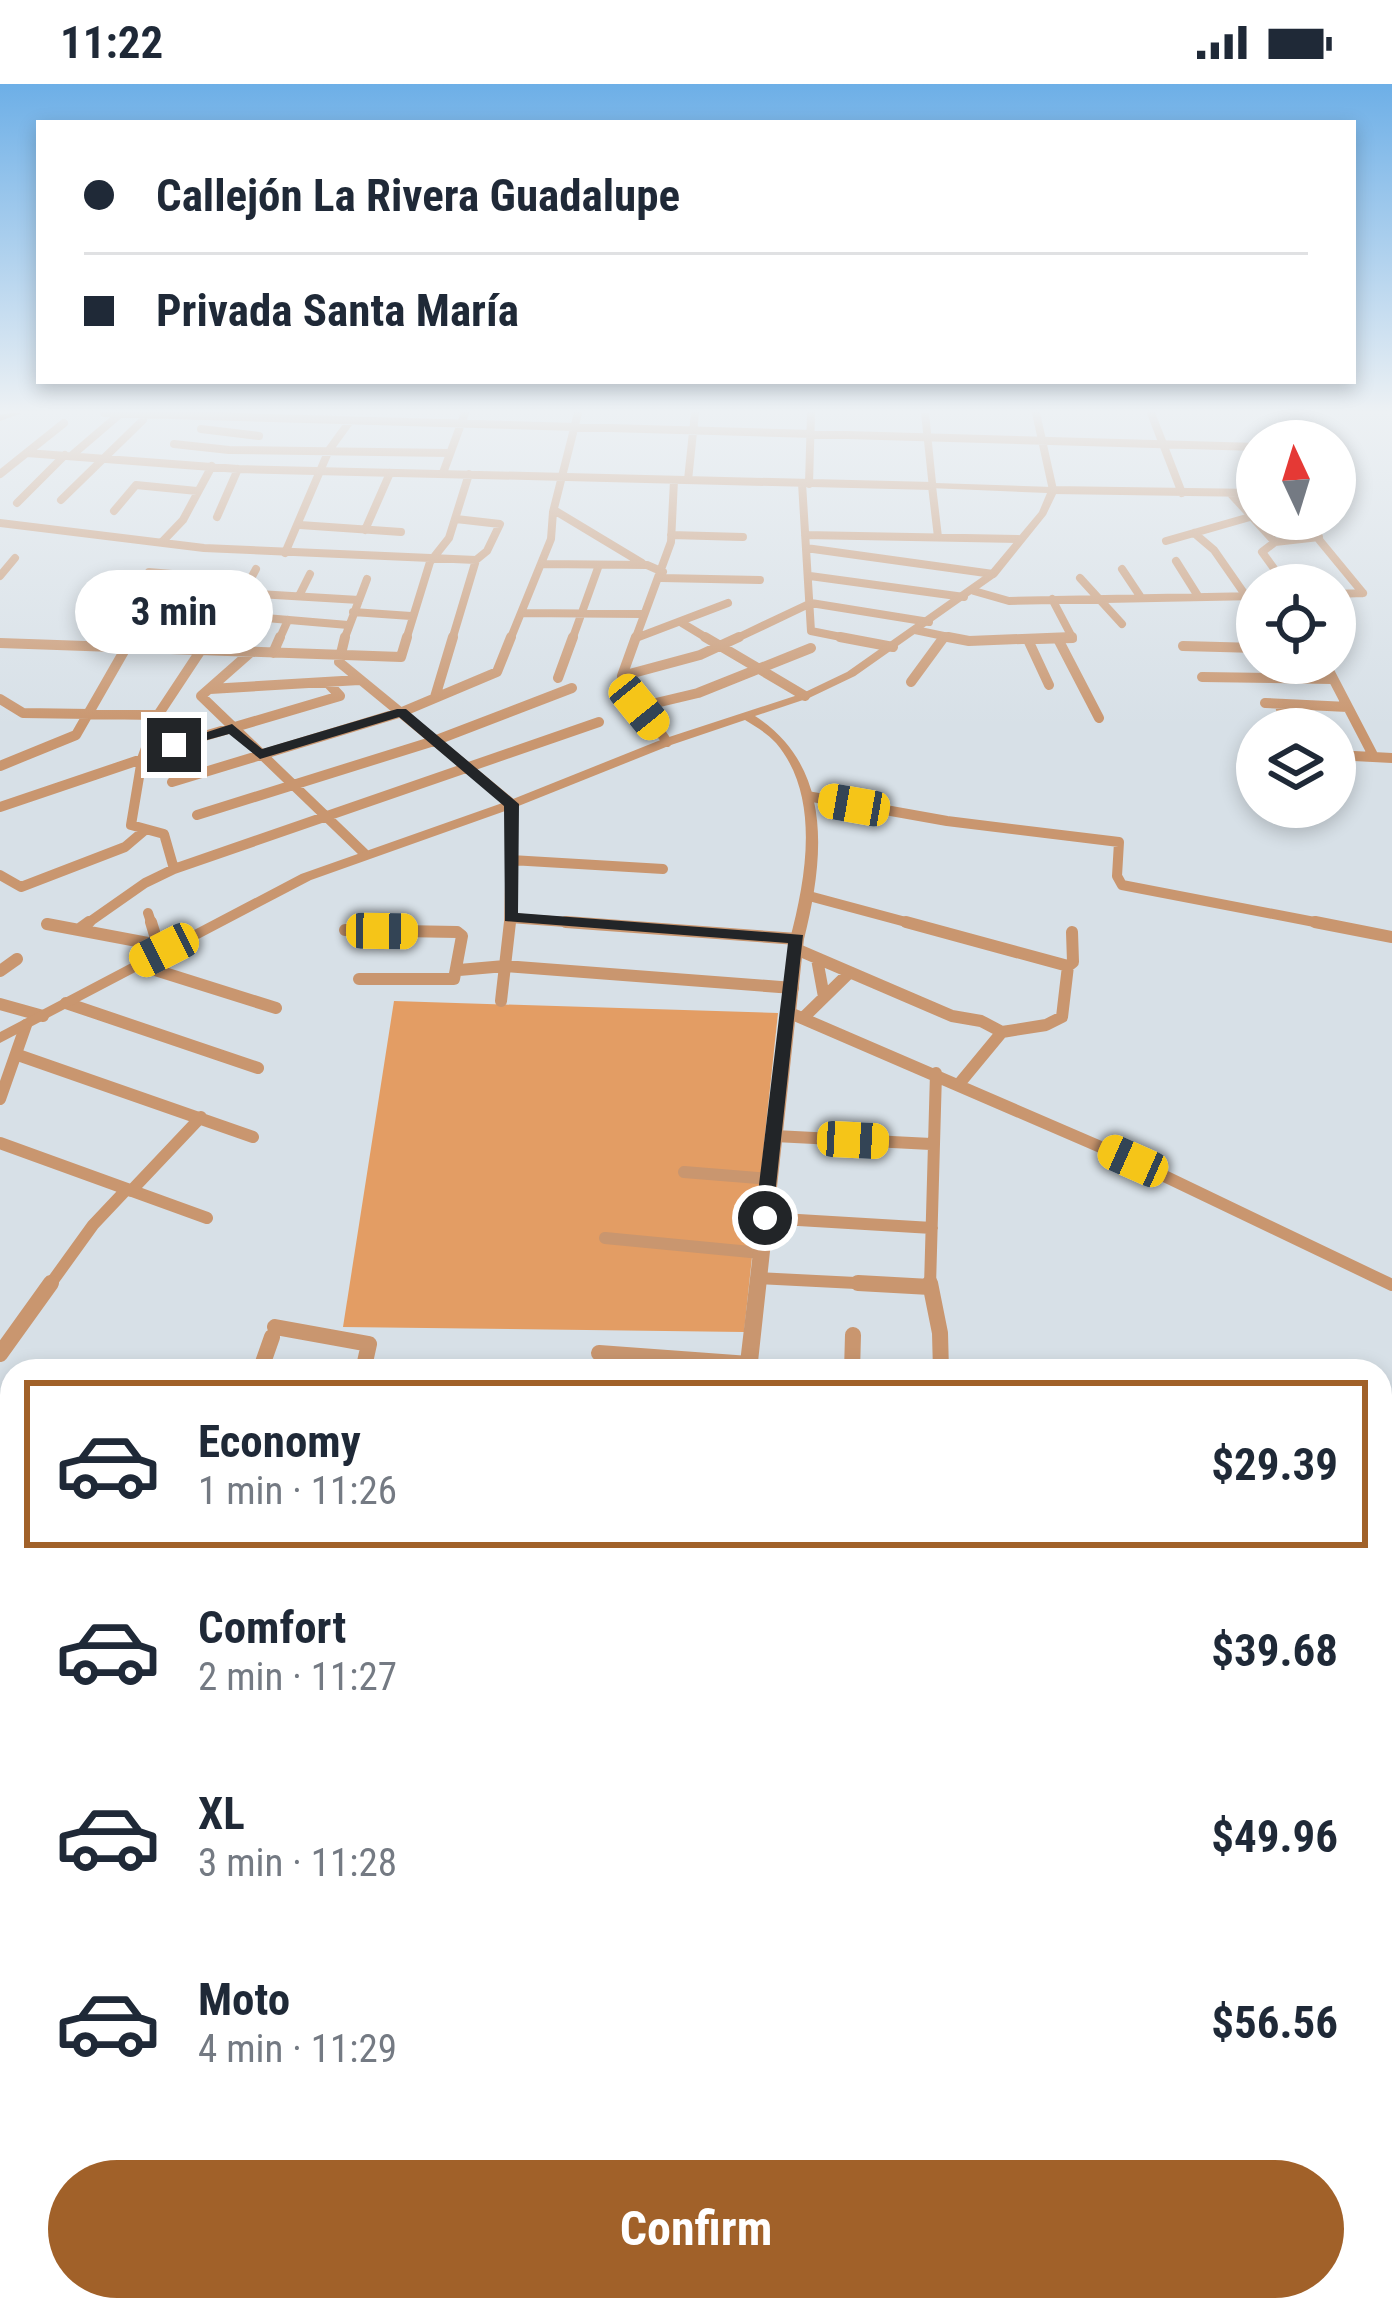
<!DOCTYPE html>
<html lang="en">
<head>
<meta charset="utf-8">
<style>
  :root { --surface:#fff; --page:#f2f2f3; --text:#1f2937; --muted:#747a83; --line:#e0e1e3; --accent:#a16129 }
  body { margin:0; font-family:"Roboto Condensed",sans-serif; background:var(--page); color:var(--text); height:100vh; display:flex; flex-direction:column; font-size:45px; white-space:nowrap }
  * { box-sizing:border-box; margin:0 }
  p { font-size:39px; color:var(--muted) }
  .icon { flex:none; width:66px; height:66px; fill:none; stroke:currentColor; stroke-width:2; stroke-linecap:round; stroke-linejoin:round }
  .map { position:relative; flex:1; overflow:hidden }
  .drawer { position:absolute; left:0px; top:1275px; width:1392px; height:963px; display:flex; flex-direction:column; background:var(--surface); border-radius:36px 36px 0 0; box-shadow:0 6px 18px #0003 }
  .drawer>* { flex:none }
  .top-card { position:absolute; left:36px; top:36px; width:1320px; height:264px; border-radius:0px; box-shadow:0 6px 18px #0003; display:grid; align-content:center; height:264px; padding:0 48px; background:var(--surface) }
  .needle { width:78px; rotate:356deg }
  .buttons { position:absolute; left:1236px; top:336px; display:grid; gap:24px }
  .buttons a { display:grid; place-items:center; width:120px; height:120px; border-radius:50%; background:var(--surface); box-shadow:0 6px 18px #0003; font-size:60px }
  .end { position:absolute; width:54px; height:54px; margin:-27px; border:15px solid #222528; background:#fff; box-shadow:0 0 0 6px #fff }
  .from { border-radius:50% }
  .bubble { position:absolute; height:84px; border-radius:42px; background:var(--surface); box-shadow:0 6px 18px #0003; font-size:39px; font-weight:700; line-height:84px; text-align:center }
  .car { position:absolute; width:36px; height:72px; margin:-36px -18px; border-radius:15px; box-shadow:0 0 9px 3px #0007; background:linear-gradient(#f5c518 24%,#345 0 40%,#f5c518 0 76%,#345 0 86%,#f5c518 0) }
  .top-card b { display:flex; align-items:center; gap:42px; height:114px; font-size:45px }
  .top-card b+b { border-top:3px solid var(--line) }
  .top-card i { width:30px; height:30px; background:var(--text) }
  ul { padding:21px 0 0; list-style:none }
  li { display:flex; align-items:center; gap:36px; height:168px; margin:0 24px 18px; padding:0 24px; border:6px solid transparent; border-radius:0px }
  li div { flex:1 }
  li b { display:block; font-size:45px }
  li em { font-style:normal; font-weight:700 }
  li.active { border-color:var(--accent) }
  li>.icon { width:108px; height:108px; stroke-width:1.5 }
  .action { display:flex; gap:24px; margin-top:auto; padding:24px 48px }
  .action a { flex:1; height:138px; border-radius:72px; background:var(--accent); color:#fff; font-size:48px; font-weight:700; line-height:138px; text-align:center }
  .status { display:flex; justify-content:space-between; align-items:center; height:84px; padding:0 60px; background:var(--surface); direction:ltr }
  .status svg { height:33px; fill:currentColor }
  .map>svg:first-child { display:block }
</style>
</head>
<body>
<div class="status"><b>11:22</b><svg viewBox="0 0 49 12"><path d="M0 12V9h3v3zM5 12V6h3v6zM10 12V3h3v9zM15 12V0h3v12zM26 1h20v11H26zM47 4h2v5h-2z"/></svg></div>
<div class="map">
<svg width="1392" height="2236" viewBox="0 0 1392 2236">
  <rect width="100%" height="100%" fill="#d7e0e7"/>
  <path fill="#e39d64" d="M394,917L778,929L744,1248L343,1243Z"/>
  <g fill="none" stroke-linecap="round" stroke-linejoin="round">
    <path stroke="#c9966f" stroke-width="8" d="M104,329L1257,363
      M1036,329L1053,406L1257,409
      M1151,329L1182,409
      M201,345L259,352
      M174,360L229,366L449,369
      M27,369L238,385L932,402L938,453
      M71,372L120,330
      M443,389L465,329
      M0,390L64,339
      M688,396L695,329
      M802,399L811,547L856,556
      M809,400L811,329
      M1231,410L1275,458
      M61,416L143,336
      M17,419L65,371
      M554,426L642,479
      M114,427L136,401L197,407
      M217,433L238,385
      M1302,435L1363,509
      M0,439L204,464L476,476
      M300,441L401,448
      M365,446L390,389
      M1194,449L1214,466L1246,512
      M671,451L743,453
      M805,451L1018,455
      M1166,457L1250,433
      M162,458L183,436L212,382
      M806,464L993,490
      M285,469L329,366L350,337
      M1176,477L1198,512
      M542,480L647,481L663,488
      M1122,485L1140,512
      M149,488L218,494L180,556
      M0,492L15,474
      M810,492L964,513
      M661,494L760,496
      M1080,494L1122,540
      M1286,501L1262,468L1275,458L1319,453
      M974,507L1009,517L1257,512
      M242,509L359,516
      M1335,510L1363,509
      M299,512L310,490
      M125,516L233,525
      M811,519L929,538
      M353,528L411,532
      M522,529L642,530
      M230,531L348,541
      M682,539L710,556
      M131,545L183,550
      M915,546L963,556
      M636,554L728,519
      M218,556L256,485
      M279,556L288,536
      M344,556L367,495
      M406,556L430,478L449,454L469,390
      M452,556L476,476L487,467L500,440L456,435
      M510,556L551,455L553,428L578,329
      M572,556L599,481
      M635,556L671,458L674,396
      M733,556L811,519
      M1036,556L1073,555L1052,515"/>
    <path stroke="#c9966f" stroke-width="10" d="M345,553L339,578L512,720L509,841
      M636,553L622,592L667,658
      M705,553L805,612
      M840,553L893,563
      M948,553L969,557L1072,553
      M1059,557L1099,634
      M1029,558L1049,601
      M0,559L401,573L407,553
      M1183,562L1257,564
      M175,564L182,553
      M212,566L219,553
      M251,568L201,612L364,769
      M273,569L280,553
      M1325,579L1374,673
      M622,592L700,571L739,553
      M1202,593L1332,595
      M558,594L573,553
      M911,598L944,553
      M210,605L359,596
      M435,613L453,553
      M0,615L23,629L158,631
      M1265,619L1348,623
      M1279,620L1289,645
      M639,623L698,609L811,564
      M174,661L340,612L327,598
      M1335,671L1392,674
      M142,675L131,741L164,750L174,785
      M0,682L76,651L127,562
      M172,698L402,628L497,588L511,553
      M807,712L947,737L1119,758L1117,792L1122,801L1330,841
      M0,723L142,675L158,631L201,566
      M197,731L434,657L572,604
      M511,776L663,785
      M0,791L21,803L125,763L145,746
      M809,812L917,841
      M148,829L152,841
      M510,834L607,841
      M47,840L53,841
      M85,841L145,799L174,785L599,638"/>
    <path stroke="#c9966f" stroke-width="12" d="M151,838L158,861
      M566,838L797,855
      M906,838L1068,882
      M1315,838L1392,853
      M47,840L169,863
      M78,846L89,838
      M345,846L457,848L462,852L454,895H359
      M796,865L952,932L981,937L1002,948
      M817,875L824,913
      M136,880L276,924
      M459,886L505,882L793,904
      M0,887L17,875
      M501,917L510,838
      M66,919L258,984
      M0,920L43,932
      M790,929L1133,1077L1392,1201
      M803,934L849,889
      M18,971L253,1053
      M959,1000L1002,948L1046,941L1062,933L1068,882L1073,878L1072,848
      M0,1015L26,941
      M775,1052L931,1060
      M0,1059L207,1134
      M684,1088L770,1095
      M131,1107L201,1033
      M765,1134L932,1144
      M605,1154L761,1169
      M758,1194L915,1202
      M49,1202L93,1141L127,1105
      M930,1202L936,989"/>
    <path stroke="#c9966f" stroke-width="16" d="M858,1199L930,1203
      M930,1199L940,1249L941,1287
      M275,1243L369,1260L363,1287
      M599,1269L749,1280
      M0,1270L51,1199
      M260,1287L272,1253
      M852,1287L853,1251
      M1380,1655L1392,1656"/>
    <path stroke="#c9966f" stroke-width="20" d="M2,2098H12
      M1380,2117L1392,2118
      M740,2226V2236
      M1126,2226L1127,2236
      M900,2236L901,2226"/>
    <path fill="#c9966f" fill-rule="evenodd" d="M10,329H22L0,337V331Z
      M921,329H929L936,399L1053,403L1058,406L1046,431L997,492L855,592L809,614L755,632C834,683 824,775 804,855L757,1287H739L790,855C806,794 821,712 776,659C767,649 756,643 745,636L671,661L516,723L311,796L0,959V948L301,790L508,717L663,655L801,610L847,588L989,488L1039,428L1047,409L929,404Z
      M446,2226H474L472,2236H444Z"/>
  </g>
  <linearGradient id="sky" x2="0" y2="1"><stop stop-color="#6dafe7"/><stop offset="0.51" stop-color="#edf1f4"/><stop offset="1" stop-color="#edf1f4" stop-opacity="0"/></linearGradient>
  <rect width="1392" height="642" fill="url(#sky)"/>
  <path fill="#222528" d="M397,625H406L519,720L518,829L803,851L772,1139H758L755,1134L788,859L505,837L504,722L399,633L260,675L229,650L174,665L167,661L232,640L262,665Z"/>
</svg>
<div class="buttons">
<a><svg class="needle" viewBox="-14 -14 28 28"><path d="M0-13l5 13h-10z" fill="#e53935"/><path d="M0 13l5-13h-10z" fill="#747a83"/></svg></a>
<a><svg class="icon" aria-label="locate" viewBox="0 0 24 24"><circle cx="12" cy="12" r="6"/><path d="M12 2v4M12 18v4M2 12h4M18 12h4"/></svg></a>
<a><svg class="icon" aria-label="layers" viewBox="0 0 24 24"><path d="M12 4l9 5-9 5-9-5zM3 14l9 5 9-5"/></svg></a>
</div>
<i class="end from" style="left:765px;top:1134px"></i>
<i class="end" style="left:174px;top:661px"></i>
<div class="bubble" style="left:75px;top:486px;width:198px">3 min</div>
<i class="car" style="left:639px;top:623px;rotate:141deg"></i>
<i class="car" style="left:854px;top:721px;rotate:280deg"></i>
<i class="car" style="left:382px;top:847px;rotate:91deg"></i>
<i class="car" style="left:164px;top:866px;rotate:243deg"></i>
<i class="car" style="left:853px;top:1056px;rotate:93deg"></i>
<i class="car" style="left:1133px;top:1077px;rotate:294deg"></i>
<div class="top-card">
<b><i class="from"></i>Callejón La Rivera Guadalupe</b>
<b><i></i>Privada Santa María</b>
</div>
<section class="drawer">
<ul>
<li class="active"><svg class="icon" aria-label="car" viewBox="0 0 24 24"><path d="M5 17H2v-5l4-1 3-4h7l3 4 3 1v5h-3M9 17h6M6 11h13"/><circle cx="7" cy="17" r="2"/><circle cx="17" cy="17" r="2"/></svg><div><b>Economy</b><p>1 min · 11:26</p></div><em>$29.39</em></li>
<li><svg class="icon" aria-label="car" viewBox="0 0 24 24"><path d="M5 17H2v-5l4-1 3-4h7l3 4 3 1v5h-3M9 17h6M6 11h13"/><circle cx="7" cy="17" r="2"/><circle cx="17" cy="17" r="2"/></svg><div><b>Comfort</b><p>2 min · 11:27</p></div><em>$39.68</em></li>
<li><svg class="icon" aria-label="car" viewBox="0 0 24 24"><path d="M5 17H2v-5l4-1 3-4h7l3 4 3 1v5h-3M9 17h6M6 11h13"/><circle cx="7" cy="17" r="2"/><circle cx="17" cy="17" r="2"/></svg><div><b>XL</b><p>3 min · 11:28</p></div><em>$49.96</em></li>
<li><svg class="icon" aria-label="car" viewBox="0 0 24 24"><path d="M5 17H2v-5l4-1 3-4h7l3 4 3 1v5h-3M9 17h6M6 11h13"/><circle cx="7" cy="17" r="2"/><circle cx="17" cy="17" r="2"/></svg><div><b>Moto</b><p>4 min · 11:29</p></div><em>$56.56</em></li>
</ul>
<div class="action"><a>Confirm</a></div>
</section>
</div>
</body>
</html>
